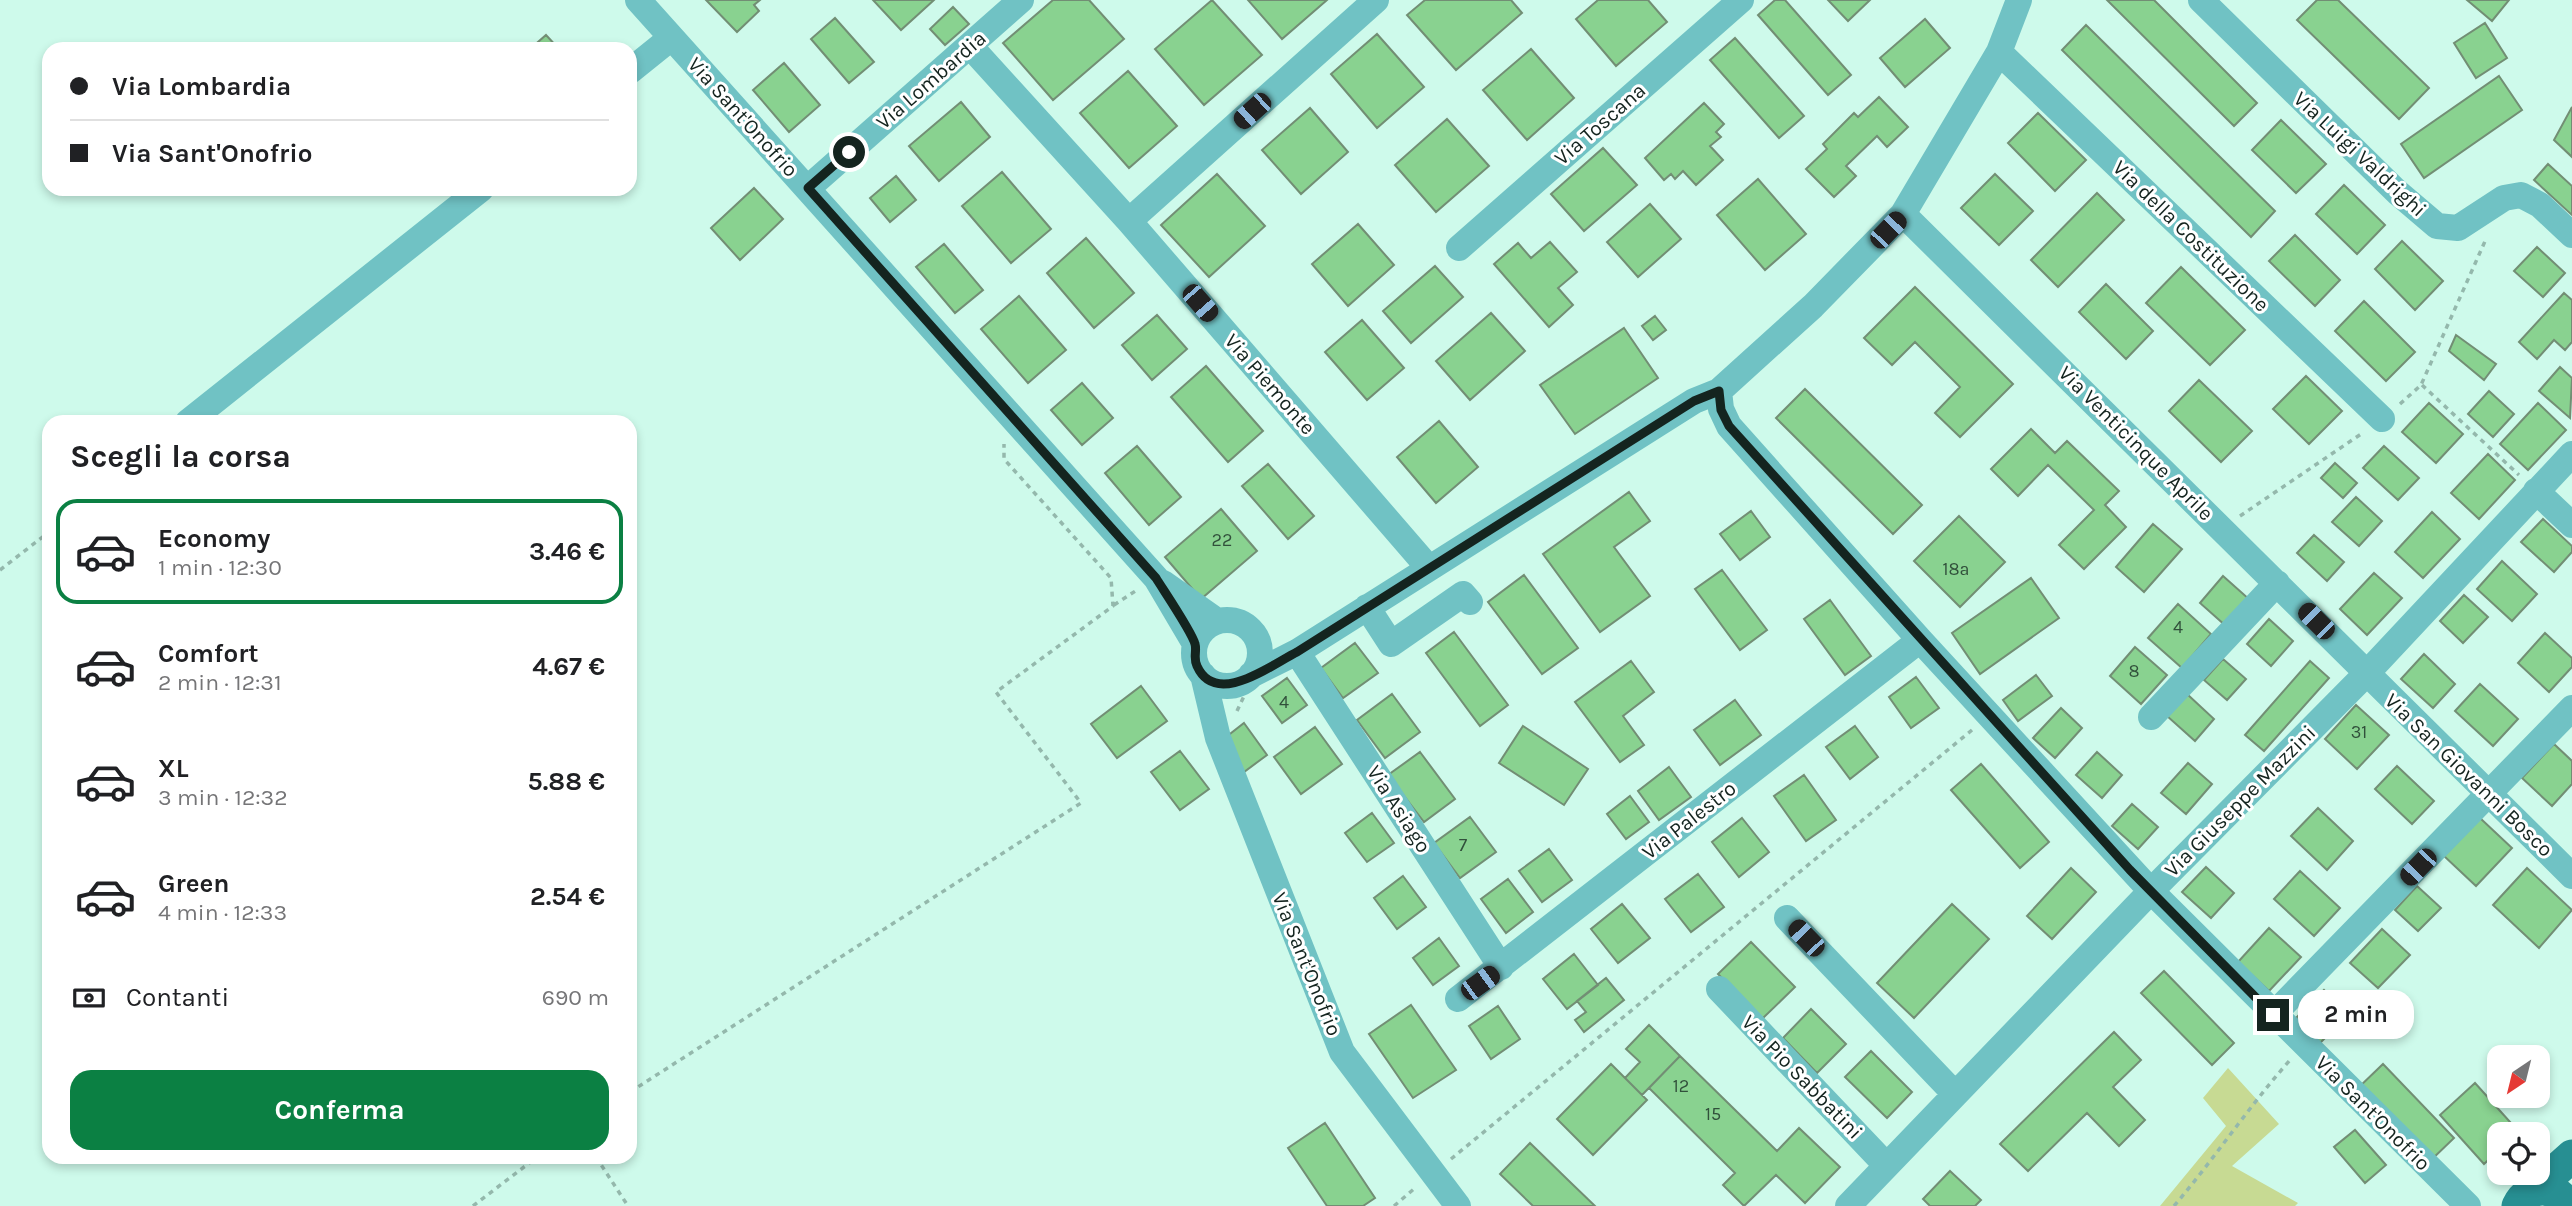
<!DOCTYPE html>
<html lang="it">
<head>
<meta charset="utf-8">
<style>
  :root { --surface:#fff; --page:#f2f2f2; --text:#202124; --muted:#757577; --line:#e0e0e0; --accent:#0b8043 }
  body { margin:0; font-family:Karla,sans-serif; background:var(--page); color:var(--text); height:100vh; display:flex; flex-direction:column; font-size:26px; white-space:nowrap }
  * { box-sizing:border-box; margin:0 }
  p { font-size:23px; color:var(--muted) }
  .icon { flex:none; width:38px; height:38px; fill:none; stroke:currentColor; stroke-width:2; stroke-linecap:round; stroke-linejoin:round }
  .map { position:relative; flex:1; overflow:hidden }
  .drawer { position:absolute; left:42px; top:415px; width:595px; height:749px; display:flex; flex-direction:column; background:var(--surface); border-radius:21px; box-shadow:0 4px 10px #0003 }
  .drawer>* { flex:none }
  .guide { position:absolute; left:42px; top:42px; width:595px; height:154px; border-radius:21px; box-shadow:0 4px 10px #0003; display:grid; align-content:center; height:154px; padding:0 28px; background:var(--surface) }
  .needle { width:46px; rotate:215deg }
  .controls { position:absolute; left:2487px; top:1045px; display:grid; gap:14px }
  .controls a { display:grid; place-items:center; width:63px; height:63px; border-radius:14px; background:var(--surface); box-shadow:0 4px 10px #0003; font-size:35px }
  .end { position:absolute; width:32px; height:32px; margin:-16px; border:9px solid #14241f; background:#fff; box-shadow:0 0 0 4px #fff }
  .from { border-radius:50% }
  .bubble { position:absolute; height:49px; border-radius:21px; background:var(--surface); box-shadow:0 4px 10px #0003; font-size:23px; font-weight:700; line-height:49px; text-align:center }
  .car { position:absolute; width:21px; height:42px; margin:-21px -10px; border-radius:9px; box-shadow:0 0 5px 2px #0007; background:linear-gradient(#222 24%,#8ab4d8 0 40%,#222 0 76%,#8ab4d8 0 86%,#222 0) }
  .guide b { display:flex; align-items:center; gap:24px; height:66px; font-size:26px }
  .guide b+b { border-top:2px solid var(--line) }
  .guide i { width:18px; height:18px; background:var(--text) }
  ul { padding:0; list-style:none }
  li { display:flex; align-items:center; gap:21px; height:105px; margin:0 14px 10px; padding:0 14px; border:4px solid transparent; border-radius:21px }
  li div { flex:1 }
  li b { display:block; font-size:26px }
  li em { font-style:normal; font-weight:700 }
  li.current { border-color:var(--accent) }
  li>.icon { width:63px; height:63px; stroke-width:1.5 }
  h2 { padding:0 28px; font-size:32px; line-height:84px }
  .pay { display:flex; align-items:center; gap:18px; height:77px; padding:0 28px; font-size:26px }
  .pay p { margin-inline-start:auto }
  .button { display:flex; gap:14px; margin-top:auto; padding:14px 28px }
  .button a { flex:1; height:80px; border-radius:21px; background:var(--accent); color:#fff; font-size:28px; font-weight:700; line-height:80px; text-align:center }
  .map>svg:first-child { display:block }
</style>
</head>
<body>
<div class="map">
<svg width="2572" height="1206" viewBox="0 0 2572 1206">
  <rect width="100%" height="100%" fill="#cefaeb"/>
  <path fill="#c7da93" d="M2228,1068L2279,1124L2232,1166L2298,1203L2295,1206H2160L2226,1126L2203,1098Z"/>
  <path fill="#89d290" stroke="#728e74" stroke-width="2" d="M706,0H760L754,5L759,11L737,32Z
    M873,0H934L901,30Z
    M1053,0H1089L1124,39L1053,100L1003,43Z
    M1212,0L1262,55L1204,105L1155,49Z
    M1248,0H1327L1282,39Z
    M1425,0H1511L1522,13L1456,70L1407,15Z
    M1598,0H1648L1667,22L1616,66L1576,19Z
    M1775,0H1785L1851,75L1828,95L1758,15Z
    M1828,0H1870L1848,21Z
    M2107,0H2154L2257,103L2234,126Z
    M2317,0H2338L2429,88L2399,119L2297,20Z
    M2467,0H2509L2492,21Z
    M953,7L969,24L945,45L930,29Z
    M835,18L874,62L849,83L811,39Z
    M1925,19L1950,48L1905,87L1880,58Z
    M2485,23L2507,58L2476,78L2454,43Z
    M2086,25L2275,211L2251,237L2062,50Z
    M1377,34L1424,87L1377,128L1331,74Z
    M546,35L559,49H530Z
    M1735,38L1804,116L1779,138L1710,60Z
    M1531,49L1574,98L1527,140L1483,90Z
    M784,63L820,105L789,132L753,90Z
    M1128,71L1177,126L1129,168L1080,113Z
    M2499,76L2522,110L2424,178L2401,144Z
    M1879,97L1908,127L1887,147L1877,136L1846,166L1856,176L1834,197L1806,169L1827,149L1823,144L1854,113L1858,117Z
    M961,102L990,137L939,181L909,146Z
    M1704,103L1724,124L1716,132L1721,137L1710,146L1723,160L1696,185L1683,171L1675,179L1671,174L1664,180L1645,158Z
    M2572,107V157L2554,140Z
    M1310,108L1348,152L1301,194L1262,150Z
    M2038,113L2086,160L2055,191L2008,143Z
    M1447,119L1489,166L1436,212L1395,165Z
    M2281,120L2326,164L2296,193L2252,150Z
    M1603,148L1637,185L1584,231L1551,194Z
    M2548,164L2572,186V215L2534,180Z
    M1002,172L1051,229L1011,263L962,206Z
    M1217,174L1265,226L1209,277L1161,225Z
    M1995,174L2033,211L1999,245L1961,208Z
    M896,176L916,200L890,222L870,198Z
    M1758,179L1806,234L1765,270L1717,215Z
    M2344,185L2385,225L2357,254L2316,214Z
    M754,188L783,219L740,260L711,228Z
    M2097,193L2124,220L2058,287L2031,260Z
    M1650,204L1681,239L1638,277L1607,242Z
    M1358,224L1394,265L1348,306L1312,264Z
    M2295,235L2340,280L2315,306L2269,261Z
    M1086,238L1134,293L1094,328L1047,273Z
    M2402,241L2443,281L2415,310L2375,269Z
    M1550,242L1577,272L1558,288L1573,305L1549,327L1494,264L1518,243L1531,258Z
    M944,244L983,290L955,313L916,267Z
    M2537,247L2565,273L2543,297L2514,271Z
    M1435,266L1463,297L1411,343L1383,311Z
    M2181,267L2245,330L2210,365L2146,303Z
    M2106,284L2153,331L2126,359L2079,312Z
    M1915,287L2013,384L1960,437L1935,413L1960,387L1915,342L1892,365L1864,338Z
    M2564,293L2572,300V342L2565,350L2554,340L2537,359L2519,342Z
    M1019,296L1066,350L1028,383L981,329Z
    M2364,301L2415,352L2386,381L2335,331Z
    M1491,313L1525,351L1470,400L1436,361Z
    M1157,315L1187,349L1152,380L1122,345Z
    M1655,316L1666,330L1653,340L1642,326Z
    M1362,320L1404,368L1367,400L1325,352Z
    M1624,328L1658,378L1575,434L1540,385Z
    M2456,335L2496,364L2484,380L2449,351Z
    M1206,366L1263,431L1228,462L1171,397Z
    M2560,367L2572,378L2570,418L2539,391Z
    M2306,376L2342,411L2309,444L2273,409Z
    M2199,380L2252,431L2221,462L2169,411Z
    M1082,383L1113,418L1082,445L1051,410Z
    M1805,389L1922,505L1893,534L1776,418Z
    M2489,391L2514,414L2493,437L2468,414Z
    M2429,403L2463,434L2436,463L2402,432Z
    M2538,403L2566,430L2528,470L2500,444Z
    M1439,421L1478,467L1436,503L1397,457Z
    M2031,429L2055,453L2067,441L2119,491L2105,505L2126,527L2084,569L2059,545L2094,510L2048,465L2018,496L1991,469Z
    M1137,446L1181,497L1149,525L1105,473Z
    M2384,446L2419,478L2398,500L2363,468Z
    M2488,454L2515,480L2479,519L2451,493Z
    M2335,463L2357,483L2343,498L2321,478Z
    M1268,464L1314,516L1288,539L1242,486Z
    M1629,492L1650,521L1614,547L1650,596L1600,632L1543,554Z
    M2356,497L2382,521L2359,546L2332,522Z
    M1221,509L1257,551L1201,599L1165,557Z
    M1751,511L1770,537L1740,560L1720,534Z
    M2432,512L2460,539L2423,578L2395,552Z
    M1959,516L2005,562L1960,607L1914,561Z
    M2543,519L2572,546V552L2554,572L2521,542Z
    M2153,524L2182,549L2144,592L2116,567Z
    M2314,535L2344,562L2327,581L2297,553Z
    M2502,561L2537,594L2512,621L2477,589Z
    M1722,570L1767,630L1740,650L1695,589Z
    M2374,573L2402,598L2367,635L2340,609Z
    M1524,575L1578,648L1542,674L1488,602Z
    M2223,576L2250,600L2226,626L2200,603Z
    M2031,578L2059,618L1980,674L1952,633Z
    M2464,595L2488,617L2463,643L2440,621Z
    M1830,600L1871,656L1845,675L1804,619Z
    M2178,604L2211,634L2182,668L2148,638Z
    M2269,619L2293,641L2271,666L2247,644Z
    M1454,632L1508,705L1480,726L1426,653Z
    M2545,633L2572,658V667L2549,692L2518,663Z
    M1355,643L1378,673L1343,698L1321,668Z
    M2135,647L2167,675L2141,704L2110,676Z
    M2424,654L2455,684L2433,708L2401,679Z
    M2223,659L2246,679L2227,700L2204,680Z
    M1631,661L1654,692L1623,716L1644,745L1620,762L1575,702Z
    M2310,661L2329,678L2264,751L2245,735Z
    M2036,675L2052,696L2018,721L2003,700Z
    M1916,677L1939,708L1911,728L1889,697Z
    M1287,678L1307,705L1282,723L1262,696Z
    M2480,684L2518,719L2493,746L2455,711Z
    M1141,686L1167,721L1117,758L1091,724Z
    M1392,694L1420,732L1385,758L1357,720Z
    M2187,694L2214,719L2195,741L2167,716Z
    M1735,700L1761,735L1720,765L1694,730Z
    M2356,705L2389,735L2357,769L2325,739Z
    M2061,708L2082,728L2055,758L2033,738Z
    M1244,723L1267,755L1244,772L1221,741Z
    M1523,726L1588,769L1564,805L1499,763Z
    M1855,726L1878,757L1850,779L1826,747Z
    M1315,727L1342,764L1301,794L1274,757Z
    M2554,744L2572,761V784L2552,806L2522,778Z
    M1180,751L1209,789L1180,810L1151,772Z
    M1420,752L1455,799L1424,822L1388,775Z
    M2097,752L2122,775L2102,798L2076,775Z
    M2188,763L2212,784L2186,814L2161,793Z
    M1981,764L2049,842L2020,868L1951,790Z
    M2397,766L2434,801L2412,824L2375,789Z
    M1669,767L1691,797L1659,820L1638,791Z
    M1804,775L1836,820L1806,841L1774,796Z
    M1630,796L1649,822L1626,839L1607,814Z
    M2132,804L2158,827L2138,849L2112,826Z
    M2318,808L2353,841L2327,870L2291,836Z
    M1372,813L1394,843L1367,862L1345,833Z
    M1470,817L1496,852L1460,878L1434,843Z
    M1742,818L1769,852L1739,877L1712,842Z
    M2480,818L2512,848L2476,886L2444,856Z
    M1549,849L1572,880L1542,902L1519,871Z
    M2206,867L2234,893L2211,918L2182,892Z
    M2071,868L2096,892L2052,939L2027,916Z
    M2527,868L2572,910L2539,948L2493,905Z
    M2300,871L2340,908L2314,936L2274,899Z
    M1698,874L1724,907L1691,932L1665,899Z
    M1403,876L1426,907L1397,929L1374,898Z
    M1508,879L1533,912L1506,933L1481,899Z
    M2417,886L2441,908L2418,931L2395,910Z
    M1622,904L1650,938L1618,963L1591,929Z
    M1952,904L1989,939L1914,1018L1877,983Z
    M2269,928L2301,957L2269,991L2238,962Z
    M2382,929L2410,955L2378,988L2350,963Z
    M1439,938L1459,966L1433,985L1413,958Z
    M1751,942L1795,987L1762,1019L1718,974Z
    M1574,954L1598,985L1567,1009L1543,979Z
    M2164,971L2234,1043L2212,1065L2141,993Z
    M1606,978L1624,1000L1584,1032L1575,1020L1586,1012L1577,1001Z
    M2324,990L2349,1014L2320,1043L2296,1018Z
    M1411,1005L1456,1070L1413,1098L1369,1034Z
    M1498,1006L1520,1039L1491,1059L1469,1026Z
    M1811,1009L1846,1044L1817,1073L1783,1038Z
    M1649,1025L1680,1056L1642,1095L1625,1078L1640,1062L1626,1049Z
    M2114,1032L2141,1060L2113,1087L2145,1120L2119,1146L2087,1113L2028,1171L2000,1144Z
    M1871,1051L1912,1092L1887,1118L1845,1077Z
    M1680,1056L1777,1151L1799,1128L1840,1167L1805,1203L1776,1175L1744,1206L1723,1185L1735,1173L1649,1088Z
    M1611,1064L1647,1100L1593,1155L1557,1119Z
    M2383,1064L2454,1138L2428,1163L2357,1089Z
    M2475,1083L2519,1132L2499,1134V1150L2484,1164L2440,1115Z
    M1325,1123L1375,1198L1363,1206H1327L1288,1148Z
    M2355,1130L2386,1165L2365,1183L2334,1147Z
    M1530,1143L1568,1180L1595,1206H1533L1500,1174Z
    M1950,1171L1981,1200L1975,1206H1930L1923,1199Z"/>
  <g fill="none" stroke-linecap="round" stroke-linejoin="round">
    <path stroke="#94b8ac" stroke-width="3.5" stroke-dasharray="5 5" stroke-linecap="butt" d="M2422,385L2519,475
      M2400,404L2421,385L2486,239
      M2240,516L2364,432
      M0,570L49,532
      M1114,605L1137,590
      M1237,711L1244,696
      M630,1092L1081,803L996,692L1113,606L1111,578L1004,459V444
      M596,1157L628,1206
      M1451,1159L1972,730
      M473,1206L537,1157
      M1394,1206L1415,1188
      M2174,1206C2215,1158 2249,1106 2291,1059"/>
    <path stroke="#70c2c4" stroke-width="26" d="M638,0L1156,578L1195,644
      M2201,0L2397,192L2437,226L2458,228L2504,198L2521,195L2540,205L2572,235
      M970,46L1129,221L1428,567
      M1999,52L2382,419
      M630,71L671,38
      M808,188L1021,0
      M1903,214L2572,876
      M1129,221L1376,0
      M1459,248L1741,0
      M1719,391L1721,409L1729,426L1920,640L2151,891L2468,1206
      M188,422L481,189
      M2536,491L2572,525
      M1163,583L1217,621
      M1367,607L1391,644L1463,594L1470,602
      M1194 653a33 33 0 1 1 66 0a33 33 0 1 1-66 0Z
      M1297,652L1501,967
      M1203,675L1218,738L1342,1052L1458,1206
      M1251,675L1297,652L1694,401L1719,391L1813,306L1903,214L1999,52L2019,0
      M2151,717L2277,583
      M1787,918L1954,1093
      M1719,989L1886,1165
      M1458,999L1920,640
      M2273,1015L2572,708
      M1848,1206L2151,891L2367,673L2572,454"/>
    <path stroke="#278f92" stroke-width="33" d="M2534,1190L2572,1156
      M2518,1206C2529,1183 2556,1184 2567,1206"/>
  </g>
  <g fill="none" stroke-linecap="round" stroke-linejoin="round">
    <path stroke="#14241f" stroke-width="9" d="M849,152L808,188L1156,578C1164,591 1192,632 1195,644C1197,651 1193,658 1197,666C1216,708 1271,665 1297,652L1694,401L1719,391L1721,410L1729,426L2130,870L2273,1015"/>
  </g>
  <g text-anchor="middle" stroke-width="6" stroke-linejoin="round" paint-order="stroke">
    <g font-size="18" fill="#31503b">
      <text x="1222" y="546">22</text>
      <text x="1956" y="575">18a</text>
      <text x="2178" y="633">4</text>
      <text x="2134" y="677">8</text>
      <text x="1284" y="708">4</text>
      <text x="2359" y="738">31</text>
      <text x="1463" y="851">7</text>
      <text x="1681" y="1092">12</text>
      <text x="1713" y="1120">15</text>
    </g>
    <g font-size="21" fill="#14241f" stroke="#fff">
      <text transform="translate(931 80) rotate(-41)" y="7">Via Lombardia</text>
      <text transform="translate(743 117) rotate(48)" y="7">Via Sant'Onofrio</text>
      <text transform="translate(1600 124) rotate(-41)" y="7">Via Toscana</text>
      <text transform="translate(2360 154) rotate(43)" y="7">Via Luigi Valdrighi</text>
      <text transform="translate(2191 236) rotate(44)" y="7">Via della Costituzione</text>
      <text transform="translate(1270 384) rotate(49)" y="7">Via Piemonte</text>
      <text transform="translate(2136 443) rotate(45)" y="7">Via Venticinque Aprile</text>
      <text transform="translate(2469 775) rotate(44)" y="7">Via San Giovanni Bosco</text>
      <text transform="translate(2240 801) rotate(-45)" y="7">Via Giuseppe Mazzini</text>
      <text transform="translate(1399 809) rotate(57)" y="7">Via Asiago</text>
      <text transform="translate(1689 820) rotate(-38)" y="7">Via Palestro</text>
      <text transform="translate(1307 964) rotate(68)" y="7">Via Sant'Onofrio</text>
      <text transform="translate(1802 1077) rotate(46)" y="7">Via Pio Sabbatini</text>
      <text transform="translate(2373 1113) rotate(45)" y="7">Via Sant'Onofrio</text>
    </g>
  </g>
</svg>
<div class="controls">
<a><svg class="needle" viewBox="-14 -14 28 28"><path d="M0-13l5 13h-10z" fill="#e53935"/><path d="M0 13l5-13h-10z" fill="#757577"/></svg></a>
<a><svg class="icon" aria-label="locate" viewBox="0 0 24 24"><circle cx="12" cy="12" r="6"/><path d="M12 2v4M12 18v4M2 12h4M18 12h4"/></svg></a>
</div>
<i class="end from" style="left:849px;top:152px"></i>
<i class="end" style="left:2273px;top:1015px"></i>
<div class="bubble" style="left:2298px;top:990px;width:116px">2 min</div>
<i class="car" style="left:1252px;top:111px;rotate:228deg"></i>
<i class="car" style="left:1888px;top:230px;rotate:44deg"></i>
<i class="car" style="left:1200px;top:303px;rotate:139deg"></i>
<i class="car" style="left:2316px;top:621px;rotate:315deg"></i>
<i class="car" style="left:2418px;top:867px;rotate:224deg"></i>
<i class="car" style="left:1806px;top:938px;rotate:316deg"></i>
<i class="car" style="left:1480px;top:983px;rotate:54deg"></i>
<div class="guide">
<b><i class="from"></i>Via Lombardia</b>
<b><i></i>Via Sant'Onofrio</b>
</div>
<section class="drawer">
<h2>Scegli la corsa</h2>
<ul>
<li class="current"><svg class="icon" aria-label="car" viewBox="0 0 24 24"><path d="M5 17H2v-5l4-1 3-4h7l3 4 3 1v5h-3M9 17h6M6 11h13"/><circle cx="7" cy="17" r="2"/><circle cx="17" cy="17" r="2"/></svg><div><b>Economy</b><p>1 min · 12:30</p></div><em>3.46 €</em></li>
<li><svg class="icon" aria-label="car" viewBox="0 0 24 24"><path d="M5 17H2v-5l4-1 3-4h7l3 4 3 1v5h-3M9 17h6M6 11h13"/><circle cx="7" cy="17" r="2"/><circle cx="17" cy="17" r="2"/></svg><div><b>Comfort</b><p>2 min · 12:31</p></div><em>4.67 €</em></li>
<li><svg class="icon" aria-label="car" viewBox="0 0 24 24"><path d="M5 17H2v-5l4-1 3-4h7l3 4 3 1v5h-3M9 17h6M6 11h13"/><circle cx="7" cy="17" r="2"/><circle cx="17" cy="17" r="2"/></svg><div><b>XL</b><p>3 min · 12:32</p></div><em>5.88 €</em></li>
<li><svg class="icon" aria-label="car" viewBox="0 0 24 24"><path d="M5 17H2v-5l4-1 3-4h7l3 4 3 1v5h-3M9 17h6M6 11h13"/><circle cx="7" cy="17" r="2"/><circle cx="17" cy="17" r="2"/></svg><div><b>Green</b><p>4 min · 12:33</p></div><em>2.54 €</em></li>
</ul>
<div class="pay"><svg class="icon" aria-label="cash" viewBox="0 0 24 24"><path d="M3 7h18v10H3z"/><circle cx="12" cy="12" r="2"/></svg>Contanti<p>690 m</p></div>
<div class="button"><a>Conferma</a></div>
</section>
</div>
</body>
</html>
